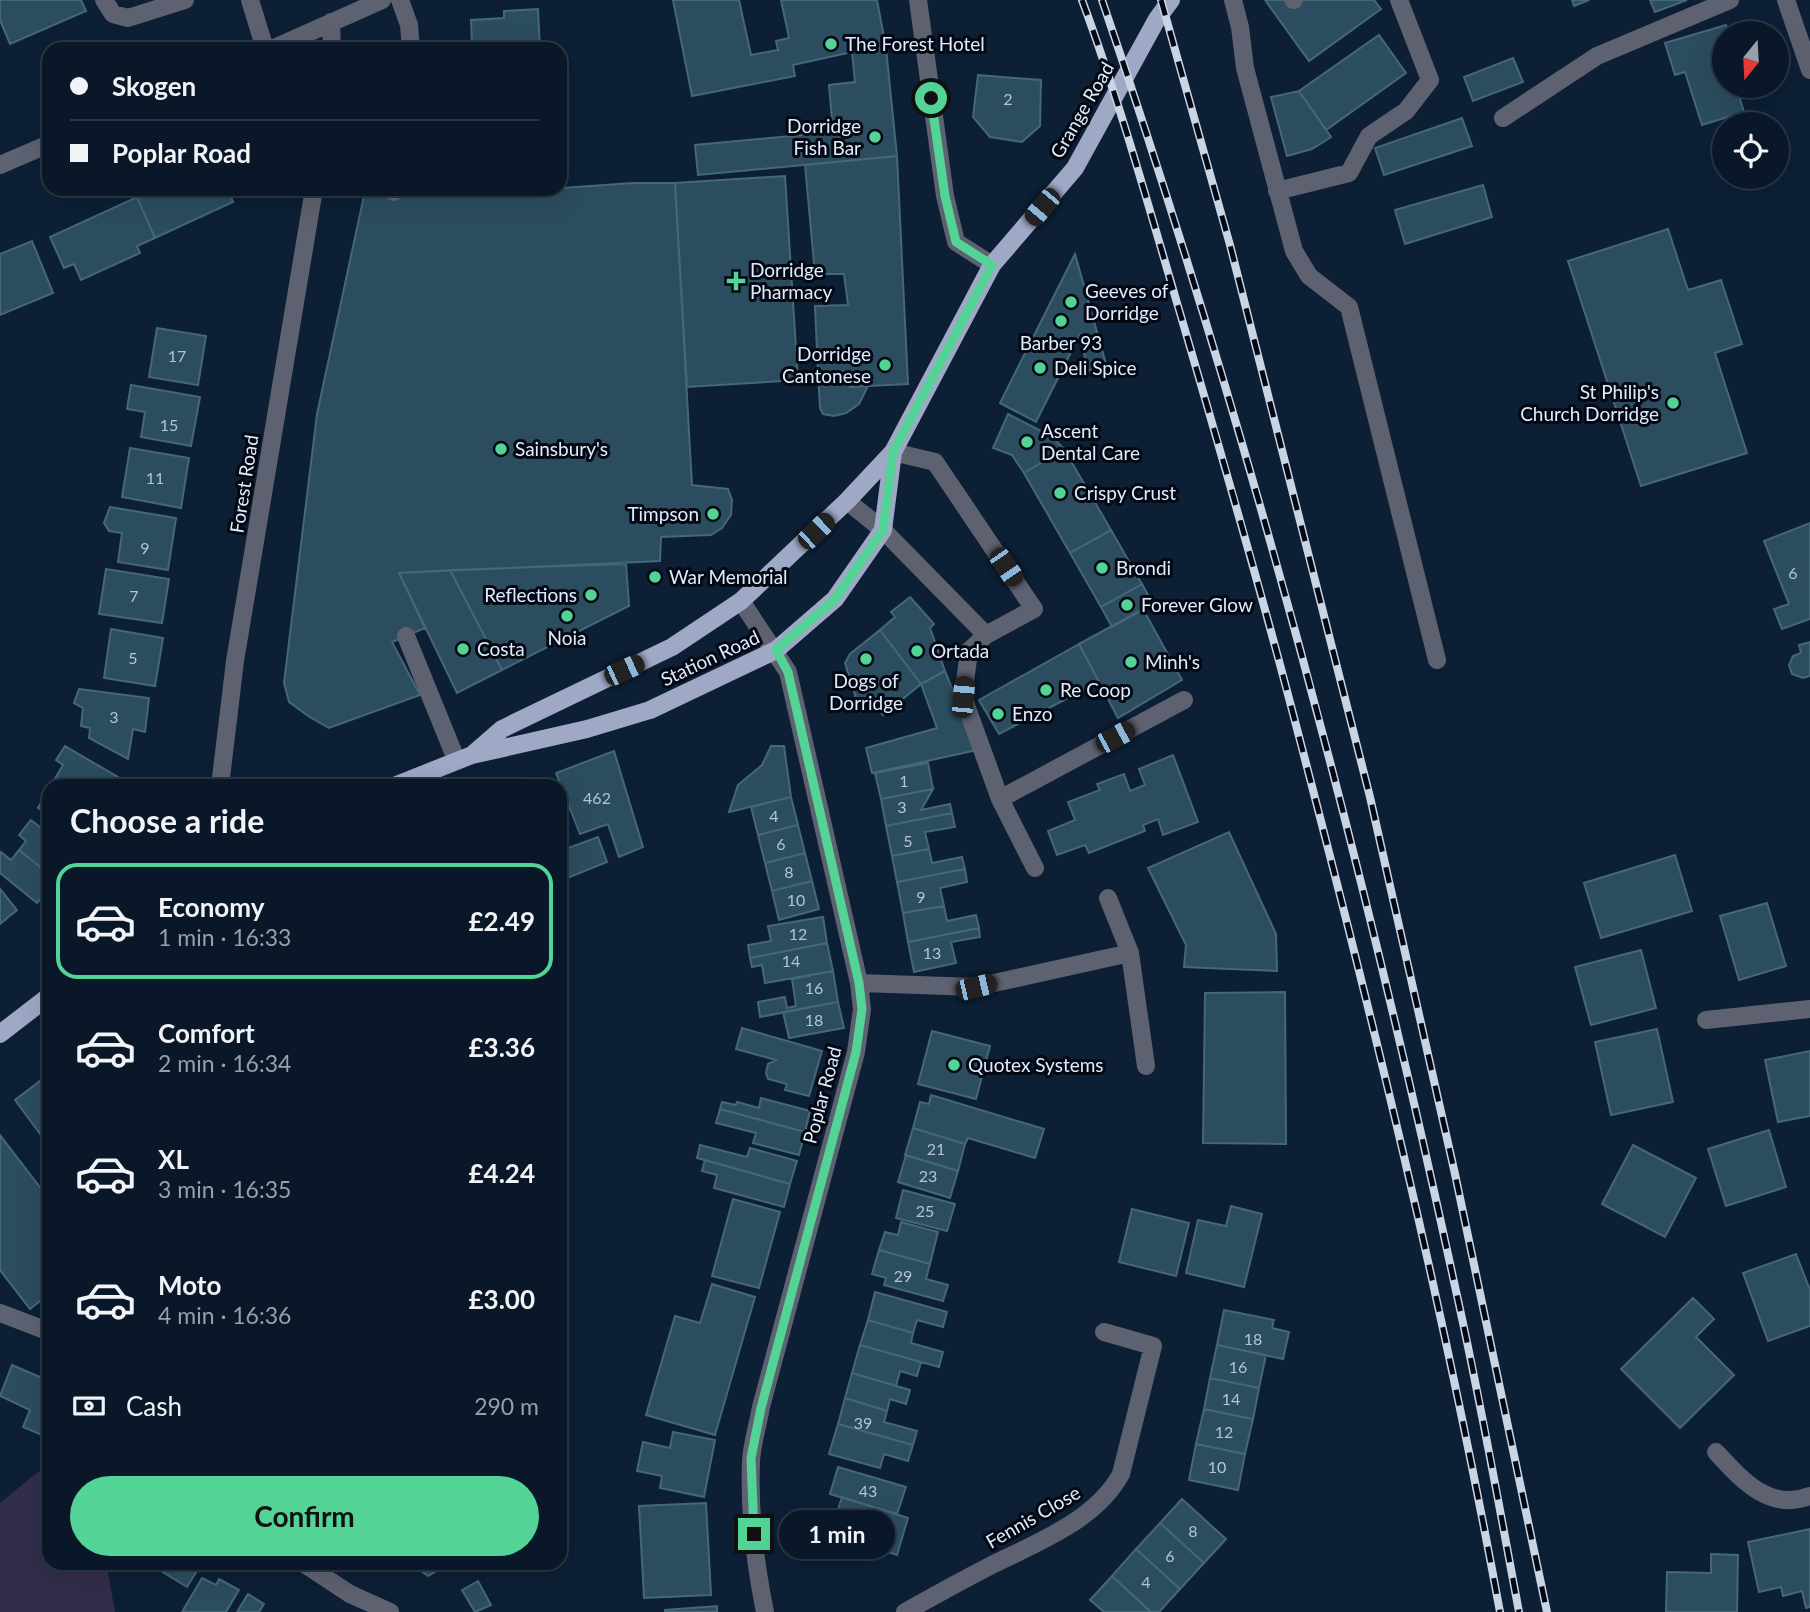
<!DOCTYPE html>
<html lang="en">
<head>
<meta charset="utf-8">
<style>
  :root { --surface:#091728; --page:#172434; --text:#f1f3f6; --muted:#999fa8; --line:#293645; --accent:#53d396 }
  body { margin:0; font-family:Lato,sans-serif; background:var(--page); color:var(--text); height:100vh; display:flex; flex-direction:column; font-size:26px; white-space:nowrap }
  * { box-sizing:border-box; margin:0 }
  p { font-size:23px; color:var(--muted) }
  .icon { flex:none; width:38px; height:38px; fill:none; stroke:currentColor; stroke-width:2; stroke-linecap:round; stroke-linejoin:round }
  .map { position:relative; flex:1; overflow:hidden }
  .side { position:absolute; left:42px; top:779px; width:525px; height:791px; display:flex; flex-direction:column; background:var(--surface); border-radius:21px; box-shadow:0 7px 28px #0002,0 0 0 2px var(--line) }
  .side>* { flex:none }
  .guide { position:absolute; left:42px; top:42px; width:525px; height:154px; border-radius:21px; box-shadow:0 7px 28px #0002,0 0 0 2px var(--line); display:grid; align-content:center; height:154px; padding:0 28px; background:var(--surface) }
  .needle { width:46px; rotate:198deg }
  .fabs { position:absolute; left:1712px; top:21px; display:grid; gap:14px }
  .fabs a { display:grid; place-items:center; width:77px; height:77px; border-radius:50%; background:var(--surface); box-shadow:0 7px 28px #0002,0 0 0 2px var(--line); font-size:35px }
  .end { position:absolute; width:32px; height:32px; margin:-16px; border:9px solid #53d396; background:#111; box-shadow:0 0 0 4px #111 }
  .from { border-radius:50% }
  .bubble { position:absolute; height:49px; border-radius:24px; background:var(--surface); box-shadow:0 7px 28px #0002,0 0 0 2px var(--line); font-size:23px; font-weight:700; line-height:49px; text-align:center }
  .car { position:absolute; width:21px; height:42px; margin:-21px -10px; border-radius:9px; box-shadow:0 0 5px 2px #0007; background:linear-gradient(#222 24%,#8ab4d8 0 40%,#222 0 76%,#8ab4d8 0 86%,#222 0) }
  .guide b { display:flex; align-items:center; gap:24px; height:66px; font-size:26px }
  .guide b+b { border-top:2px solid var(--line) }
  .guide i { width:18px; height:18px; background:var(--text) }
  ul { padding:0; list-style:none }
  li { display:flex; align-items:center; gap:21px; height:116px; margin:0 14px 10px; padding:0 14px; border:4px solid transparent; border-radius:21px }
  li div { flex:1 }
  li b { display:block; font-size:26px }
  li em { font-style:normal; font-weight:700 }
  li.current { border-color:var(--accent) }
  li>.icon { width:63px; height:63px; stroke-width:1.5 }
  h2 { padding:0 28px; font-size:32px; line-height:84px }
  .pay { display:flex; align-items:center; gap:18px; height:77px; padding:0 28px; font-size:26px }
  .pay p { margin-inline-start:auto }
  .action { display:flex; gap:14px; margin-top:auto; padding:14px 28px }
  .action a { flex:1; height:80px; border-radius:42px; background:var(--accent); color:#111; font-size:28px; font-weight:700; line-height:80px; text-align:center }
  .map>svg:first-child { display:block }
</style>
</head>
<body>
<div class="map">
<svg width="1810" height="1612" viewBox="0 0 1810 1612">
  <rect width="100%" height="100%" fill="#0c1f35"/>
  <path fill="#322d4b" d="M39,1471L49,1485V1563H102L108,1572L115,1612H0V1503Z"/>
  <path fill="#2c4d5f" stroke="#45677a" stroke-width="2" d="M0,0H81L86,11L10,44L0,20Z
    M673,0H739L751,55L778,50L776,41L789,38L781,0H877L886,48L852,52L793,65L795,76L692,96Z
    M1265,0H1374L1381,9L1309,61Z
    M1572,0H1589L1574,6Z
    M1650,0H1687L1655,12Z
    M538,9L540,49H472L471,20L504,18V11Z
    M1726,25L1729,33H1724V86H1736L1744,112L1702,125L1685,72L1675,75L1665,43Z
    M1379,35L1406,73L1326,130L1299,91Z
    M886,48L897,156L698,175L695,145L833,132L829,85L855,82L852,52Z
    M1513,58L1523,82L1473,101L1464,77Z
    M978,75L1041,80L1040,126L1022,142L990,137L973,117Z
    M1299,91L1331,137L1312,149L1287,156L1271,97Z
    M1462,118L1472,146L1384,175L1375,148Z
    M897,156L908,384L850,387V371L818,372L815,306L848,305L844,274H815L805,165Z
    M785,176L798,380L687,387L675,183Z
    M633,183H675L692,485L728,489L732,500L731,515L722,528L711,535L661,537L660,561L399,573L425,628L392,642L420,695L329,728L308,716L289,702L284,683L317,414L365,191L477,194Z
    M1483,185L1492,217L1405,244L1395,210Z
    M155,189H228L233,202L155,238L137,197Z
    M137,197L155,238L137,246L140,253L81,280L74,264L64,268L50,237Z
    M1668,229L1688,290L1721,280L1742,344L1715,353L1747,453L1641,486L1568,261Z
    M32,241L53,293L0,315V254Z
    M1075,254L1106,364L1089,371L1079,336L1036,422L1000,403Z
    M157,328L206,336L198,385L149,377Z
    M850,371V387L868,386L859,404L846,413L834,416L823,414L820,408L818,372Z
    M131,385L200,397L191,446L141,437L145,412L127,409Z
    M1008,414L1053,437L1064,449L1024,473L1012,455L993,448Z
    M130,448L189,458L181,508L122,497Z
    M1064,449L1111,530L1070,553L1024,473Z
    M110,507L176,518L168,570L118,562L122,533L109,531L104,523Z
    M1810,523V619L1782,629L1774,609L1789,604L1764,541Z
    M1111,530L1142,584L1101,607L1070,553Z
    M626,564L629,606L502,670L450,570Z
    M106,569L169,579L162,623L99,614Z
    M450,570L502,670L457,693L399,573Z
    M1142,584L1153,604L1112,627L1101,607Z
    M910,597L934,624L930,628L945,671L921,684L880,630L895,617L891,612Z
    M1143,609L1182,680L1118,718L1079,644Z
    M111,629L163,638L155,686L104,678Z
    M880,630L921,684L883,715L872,701L860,711L845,663L850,654Z
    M1810,642V676L1803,678L1792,674L1789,665L1793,656L1801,653L1799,645Z
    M1079,644L1099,682L999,734L979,700Z
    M945,671L977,750L872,773L866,748L937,728L921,684Z
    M79,689L149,698L145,732L133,729L128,759L89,738L90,728L81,726L83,708L74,703Z
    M65,746L123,780L120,786H58L53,782L63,765L56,760Z
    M771,746H784L791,797L729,812L738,785L762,765Z
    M614,751L643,847L619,857L608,824L580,834L556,773Z
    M1173,755L1198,822L1163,835L1158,819L1143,825L1145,831L1089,853L1085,845L1057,855L1048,831L1075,820L1068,802L1100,790L1097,784L1124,774L1130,791L1145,785L1139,769Z
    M928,763L933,789L881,799L875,773Z
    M49,789V815L38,808Z
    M933,789L921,810L950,804L952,813L886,826L881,799Z
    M791,797L798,825L758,835L751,807Z
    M952,813L955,827L925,832L929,849L892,856L886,826Z
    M31,820L49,834V874L19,850L26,841L19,835Z
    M798,825L805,853L765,863L758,835Z
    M1229,832L1276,934L1277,971L1184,967L1186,945L1148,868Z
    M598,837L607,862L560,881V851Z
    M929,849L932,863L962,857L965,869L897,882L892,856Z
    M19,850L49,874V888L37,903L0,873V854L1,852L11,860Z
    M805,853L812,881L772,891L765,863Z
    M1675,855L1692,911L1601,938L1584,883Z
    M965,869L967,882L940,888L944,906L903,913L897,882Z
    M812,881L819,909L779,920L772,891Z
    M0,889L17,910L0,924Z
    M1767,903L1786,966L1739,980L1720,916Z
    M944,906L947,921L976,915L979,928L908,942L903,913Z
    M823,917L827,943L750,958L748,945L771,941L768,926Z
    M979,928L980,937L951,942L956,963L914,972L908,942Z
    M827,943L833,971L765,983L762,965L752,967L750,958Z
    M1641,950L1656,1008L1591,1025L1575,967Z
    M833,971L838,1002L760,1017L758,1002L785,997L787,1008L796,1006L792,979Z
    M1285,992L1286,1144L1203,1143L1205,993Z
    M838,1002L844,1028L789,1038L783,1012Z
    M742,1028L822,1051L809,1096L785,1090L787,1084L768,1079L766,1073L768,1064L776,1060L736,1049Z
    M1657,1029L1673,1102L1611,1115L1595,1042Z
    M932,1031L990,1046L976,1099L918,1084Z
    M1810,1051V1116L1778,1122L1765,1060Z
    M49,1074V1146L15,1100Z
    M931,1095L1044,1129L1035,1158L968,1138L965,1144L913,1128L920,1102L929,1104Z
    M761,1098L810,1111L805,1132L720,1109L722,1102L736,1105L737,1102L759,1108Z
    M720,1109L805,1132L799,1155L753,1143L756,1133L716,1123Z
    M913,1128L965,1144L958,1171L905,1155Z
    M1769,1130L1786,1187L1726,1206L1708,1149Z
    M0,1135L49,1199V1294L30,1309L0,1270Z
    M700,1145L747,1157L750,1148L797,1161L790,1184L697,1158Z
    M1633,1145L1696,1178L1665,1237L1602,1204Z
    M906,1155L958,1171L950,1198L898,1182Z
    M705,1160L790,1184L784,1207L714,1188L717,1175L702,1171Z
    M903,1190L955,1204L947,1231L896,1218Z
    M733,1199L780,1212L759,1288L712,1276Z
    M1231,1206L1262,1214L1244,1287L1186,1273L1198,1220L1226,1226Z
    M1132,1209L1189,1223L1176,1276L1119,1262Z
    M901,1222L938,1232L930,1264L879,1250L885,1232L898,1235Z
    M879,1250L930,1264L926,1279L948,1285L943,1301L884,1285L886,1278L872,1274Z
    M1796,1254L1810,1290V1326L1768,1341L1743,1273Z
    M712,1284L755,1297L715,1435L646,1415L675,1316L700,1323Z
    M875,1292L947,1312L943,1327L917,1320L913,1333L868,1320Z
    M1693,1298L1714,1319L1696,1337L1734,1375L1680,1428L1621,1369Z
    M1224,1310L1274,1320L1272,1328L1289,1332L1283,1359L1217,1345Z
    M868,1320L913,1333L911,1343L943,1352L939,1367L860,1345Z
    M860,1345L921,1362L917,1376L900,1371L896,1386L852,1373Z
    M1217,1345L1266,1355L1259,1388L1210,1378Z
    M12,1365L49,1381V1438L23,1427L30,1410L0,1396Z
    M852,1373L910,1390L906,1404L890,1399L887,1411L845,1398Z
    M1210,1378L1259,1388L1253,1419L1204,1409Z
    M845,1398L887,1411L884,1422L917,1431L913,1445L838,1424Z
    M1204,1409L1253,1419L1245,1454L1196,1444Z
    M838,1424L913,1445L908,1461L884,1454L880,1468L829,1454Z
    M673,1432L715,1440L704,1497L660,1488L662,1476L637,1471L643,1442L670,1448Z
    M1196,1444L1245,1454L1238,1490L1189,1480Z
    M838,1467L906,1487L897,1514L830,1494Z
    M842,1497L908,1518L897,1555L875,1548L871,1559L846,1552L849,1542L830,1535Z
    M1182,1499L1226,1539L1204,1563L1160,1523Z
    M706,1503L711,1595L644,1598L639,1506Z
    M1160,1523L1204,1563L1180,1589L1136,1549Z
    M1810,1529V1607L1806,1608L1802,1591L1783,1596L1781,1587L1759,1592L1748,1542Z
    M1136,1549L1180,1589L1159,1612H1151L1112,1576Z
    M1711,1554L1738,1555L1737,1612H1666L1667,1572L1711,1573Z
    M148,1563H202L187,1587Z
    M411,1563H441L443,1567L428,1576Z
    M1112,1576L1151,1612H1104L1090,1600Z
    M202,1578L216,1585L219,1579L239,1590L226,1612H182Z
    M478,1581L491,1605L475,1612L462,1590Z
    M248,1594L264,1604L259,1612H237Z
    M717,1606V1612H665V1610Z"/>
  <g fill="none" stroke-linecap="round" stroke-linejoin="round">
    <path stroke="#5e6270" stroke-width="18" d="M104,0L113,14L128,18L185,0
      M250,0L265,49
      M400,0L409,25L411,49
      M918,0L945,196L956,242L992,265
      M1233,0L1240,27L1245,68L1294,251L1309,276L1349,307L1437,660
      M1293,0H1294
      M1786,0L1810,70
      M331,22L332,49
      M272,49L382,0
      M1503,118L1597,56L1730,0
      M0,165L49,144
      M1277,191L1349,173L1369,136L1406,111L1430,80L1399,0
      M394,192L395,189
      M847,501L883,530L986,635L1034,609L935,462L893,452
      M741,601L788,672L859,983L862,1009L856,1052L761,1407C758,1425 752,1443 751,1461C749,1512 755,1563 765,1612
      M986,635L969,651L963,697L1000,799L1184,700
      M406,636L456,759
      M220,786L235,661L314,189
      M1000,799L1035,868
      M1108,898L1130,953L1146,1066
      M859,983L976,987L1130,953
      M1706,1020L1810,1009
      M0,1313L45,1330
      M1716,1452C1741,1479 1769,1512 1810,1496
      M303,1563L350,1594L390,1612
      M905,1612C932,1597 959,1582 986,1568C1033,1544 1095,1522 1121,1474L1153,1346L1104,1332"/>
    <path stroke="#9fa8c4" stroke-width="18" d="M472,755L502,729L672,647L741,601L847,501L893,452L992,265L1075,168L1157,19L1171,0
      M394,786L472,755L587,729L650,710L776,650L835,599L883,530L893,452
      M0,1034L49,996"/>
    <defs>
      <path id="rail" d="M1082,0C1118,97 1146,197 1175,296C1215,432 1255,569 1291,706C1370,1006 1444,1307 1500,1612
        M1102,0C1246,423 1362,855 1456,1291C1480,1398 1499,1505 1519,1612
        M1161,0L1230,245L1370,797L1455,1174L1547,1612"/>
    </defs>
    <use href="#rail" stroke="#c8d5e6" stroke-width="8"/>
    <use href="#rail" stroke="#030812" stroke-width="5" stroke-dasharray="16" stroke-linecap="butt"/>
  </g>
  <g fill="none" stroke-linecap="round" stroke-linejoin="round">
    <path stroke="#53d396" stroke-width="9" d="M754,1534L751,1458L761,1408L856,1052L862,1009L859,983L788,672L776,650L835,599L883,530L893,452L992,265L956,242L945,196L931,98"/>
  </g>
  <g fill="#53d396" stroke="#030812" stroke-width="2.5">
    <circle cx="831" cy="44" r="7"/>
    <circle cx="875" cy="137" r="7"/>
    <path d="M732.5 270.5h7v7h7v7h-7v7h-7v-7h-7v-7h7z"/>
    <circle cx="1071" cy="302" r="7"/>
    <circle cx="1061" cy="321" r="7"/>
    <circle cx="885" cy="365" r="7"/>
    <circle cx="1040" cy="368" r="7"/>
    <circle cx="1673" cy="403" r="7"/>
    <circle cx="1027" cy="442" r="7"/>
    <circle cx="501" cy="449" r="7"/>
    <circle cx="1060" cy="493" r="7"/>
    <circle cx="713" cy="514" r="7"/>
    <circle cx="1102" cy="568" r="7"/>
    <circle cx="655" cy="577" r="7"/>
    <circle cx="591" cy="595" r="7"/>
    <circle cx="1127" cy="605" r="7"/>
    <circle cx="567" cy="616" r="7"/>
    <circle cx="463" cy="649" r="7"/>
    <circle cx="917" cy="651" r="7"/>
    <circle cx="866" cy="659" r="7"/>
    <circle cx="1131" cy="662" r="7"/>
    <circle cx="1046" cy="690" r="7"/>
    <circle cx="998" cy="714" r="7"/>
    <circle cx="954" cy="1065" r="7"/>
  </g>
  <g text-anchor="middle" stroke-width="6" stroke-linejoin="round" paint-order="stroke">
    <g font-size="16" fill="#b3c4d5">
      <text x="1008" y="105">2</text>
      <text x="177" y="362">17</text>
      <text x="169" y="431">15</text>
      <text x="155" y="484">11</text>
      <text x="145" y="554">9</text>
      <text x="1793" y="579">6</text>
      <text x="134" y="602">7</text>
      <text x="133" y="664">5</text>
      <text x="114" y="723">3</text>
      <text x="904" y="787">1</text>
      <text x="597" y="804">462</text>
      <text x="902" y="813">3</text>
      <text x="774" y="822">4</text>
      <text x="908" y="847">5</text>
      <text x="781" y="850">6</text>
      <text x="789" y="878">8</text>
      <text x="921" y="903">9</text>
      <text x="796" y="906">10</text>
      <text x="798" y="940">12</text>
      <text x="932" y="959">13</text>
      <text x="791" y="967">14</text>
      <text x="814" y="994">16</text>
      <text x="814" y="1026">18</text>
      <text x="936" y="1155">21</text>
      <text x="928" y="1182">23</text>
      <text x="925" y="1217">25</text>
      <text x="903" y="1282">29</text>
      <text x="1253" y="1345">18</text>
      <text x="1238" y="1373">16</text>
      <text x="1231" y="1405">14</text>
      <text x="863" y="1429">39</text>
      <text x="1224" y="1438">12</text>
      <text x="1217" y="1473">10</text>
      <text x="868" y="1497">43</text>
      <text x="1193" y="1537">8</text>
      <text x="1170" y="1562">6</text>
      <text x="1146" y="1588">4</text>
    </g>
    <g font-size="19" fill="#e0ecfc" stroke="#030812" text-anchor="start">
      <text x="845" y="51">The Forest Hotel</text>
      <text x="861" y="133" text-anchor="end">Dorridge<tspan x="861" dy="22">Fish Bar</tspan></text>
      <text x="750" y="277">Dorridge<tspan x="750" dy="22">Pharmacy</tspan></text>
      <text x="1085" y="298">Geeves of<tspan x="1085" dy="22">Dorridge</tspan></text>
      <text x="1061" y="350" text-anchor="middle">Barber 93</text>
      <text x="871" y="361" text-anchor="end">Dorridge<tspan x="871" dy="22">Cantonese</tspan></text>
      <text x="1054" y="375">Deli Spice</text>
      <text x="1659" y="399" text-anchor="end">St Philip's<tspan x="1659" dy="22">Church Dorridge</tspan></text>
      <text x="1041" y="438">Ascent<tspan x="1041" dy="22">Dental Care</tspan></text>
      <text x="515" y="456">Sainsbury's</text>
      <text x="1074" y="500">Crispy Crust</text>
      <text x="699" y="521" text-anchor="end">Timpson</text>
      <text x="1116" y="575">Brondi</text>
      <text x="669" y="584">War Memorial</text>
      <text x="577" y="602" text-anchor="end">Reflections</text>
      <text x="1141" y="612">Forever Glow</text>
      <text x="567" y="645" text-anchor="middle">Noia</text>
      <text x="477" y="656">Costa</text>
      <text x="931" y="658">Ortada</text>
      <text x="1145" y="669">Minh's</text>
      <text x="866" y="688" text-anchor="middle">Dogs of<tspan x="866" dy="22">Dorridge</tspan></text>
      <text x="1060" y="697">Re Coop</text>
      <text x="1012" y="721">Enzo</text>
      <text x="968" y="1072">Quotex Systems</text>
    </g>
    <g font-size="19" fill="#e0ecfc" stroke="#030812">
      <text transform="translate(1082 110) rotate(-60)" y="7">Grange Road</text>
      <text transform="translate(244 484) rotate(-81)" y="7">Forest Road</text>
      <text transform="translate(710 658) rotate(-25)" y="7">Station Road</text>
      <text transform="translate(822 1095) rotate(-75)" y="7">Poplar Road</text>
      <text transform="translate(1033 1517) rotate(-30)" y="7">Fennis Close</text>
    </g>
  </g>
</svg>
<div class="fabs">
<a><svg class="needle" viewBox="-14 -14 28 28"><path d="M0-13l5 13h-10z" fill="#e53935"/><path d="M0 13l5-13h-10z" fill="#999fa8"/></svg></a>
<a><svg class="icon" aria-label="locate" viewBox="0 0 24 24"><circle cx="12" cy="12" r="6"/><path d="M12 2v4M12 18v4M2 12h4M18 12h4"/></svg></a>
</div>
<i class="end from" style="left:931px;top:98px"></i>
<i class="end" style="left:754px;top:1534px"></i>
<div class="bubble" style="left:779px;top:1510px;width:116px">1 min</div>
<i class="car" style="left:1042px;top:207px;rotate:220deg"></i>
<i class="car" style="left:816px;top:531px;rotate:46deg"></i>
<i class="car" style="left:1006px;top:567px;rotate:146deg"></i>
<i class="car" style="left:624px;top:670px;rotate:65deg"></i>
<i class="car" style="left:963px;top:697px;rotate:5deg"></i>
<i class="car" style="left:1115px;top:737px;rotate:62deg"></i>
<i class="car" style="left:976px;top:987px;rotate:77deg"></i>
<div class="guide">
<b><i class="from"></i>Skogen</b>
<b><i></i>Poplar Road</b>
</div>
<section class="side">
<h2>Choose a ride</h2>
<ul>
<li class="current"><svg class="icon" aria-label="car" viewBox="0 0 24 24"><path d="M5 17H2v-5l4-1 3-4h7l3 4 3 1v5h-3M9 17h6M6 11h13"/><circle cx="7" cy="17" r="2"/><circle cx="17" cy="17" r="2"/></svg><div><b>Economy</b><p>1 min · 16:33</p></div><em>£2.49</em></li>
<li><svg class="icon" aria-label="car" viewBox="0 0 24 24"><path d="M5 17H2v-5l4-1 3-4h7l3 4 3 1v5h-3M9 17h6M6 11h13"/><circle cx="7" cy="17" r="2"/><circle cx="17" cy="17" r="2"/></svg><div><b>Comfort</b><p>2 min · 16:34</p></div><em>£3.36</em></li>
<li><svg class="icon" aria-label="car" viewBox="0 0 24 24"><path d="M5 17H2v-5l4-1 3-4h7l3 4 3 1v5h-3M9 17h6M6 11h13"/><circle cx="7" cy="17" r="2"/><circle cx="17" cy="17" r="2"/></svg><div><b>XL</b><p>3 min · 16:35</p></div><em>£4.24</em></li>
<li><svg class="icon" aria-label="car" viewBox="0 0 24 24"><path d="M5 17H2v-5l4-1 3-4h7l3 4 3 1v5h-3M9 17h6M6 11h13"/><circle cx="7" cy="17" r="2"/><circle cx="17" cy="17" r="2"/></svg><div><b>Moto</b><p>4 min · 16:36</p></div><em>£3.00</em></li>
</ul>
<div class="pay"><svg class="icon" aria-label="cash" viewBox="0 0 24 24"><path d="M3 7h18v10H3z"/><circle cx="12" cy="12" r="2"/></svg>Cash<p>290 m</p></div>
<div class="action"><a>Confirm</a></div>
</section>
</div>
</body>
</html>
